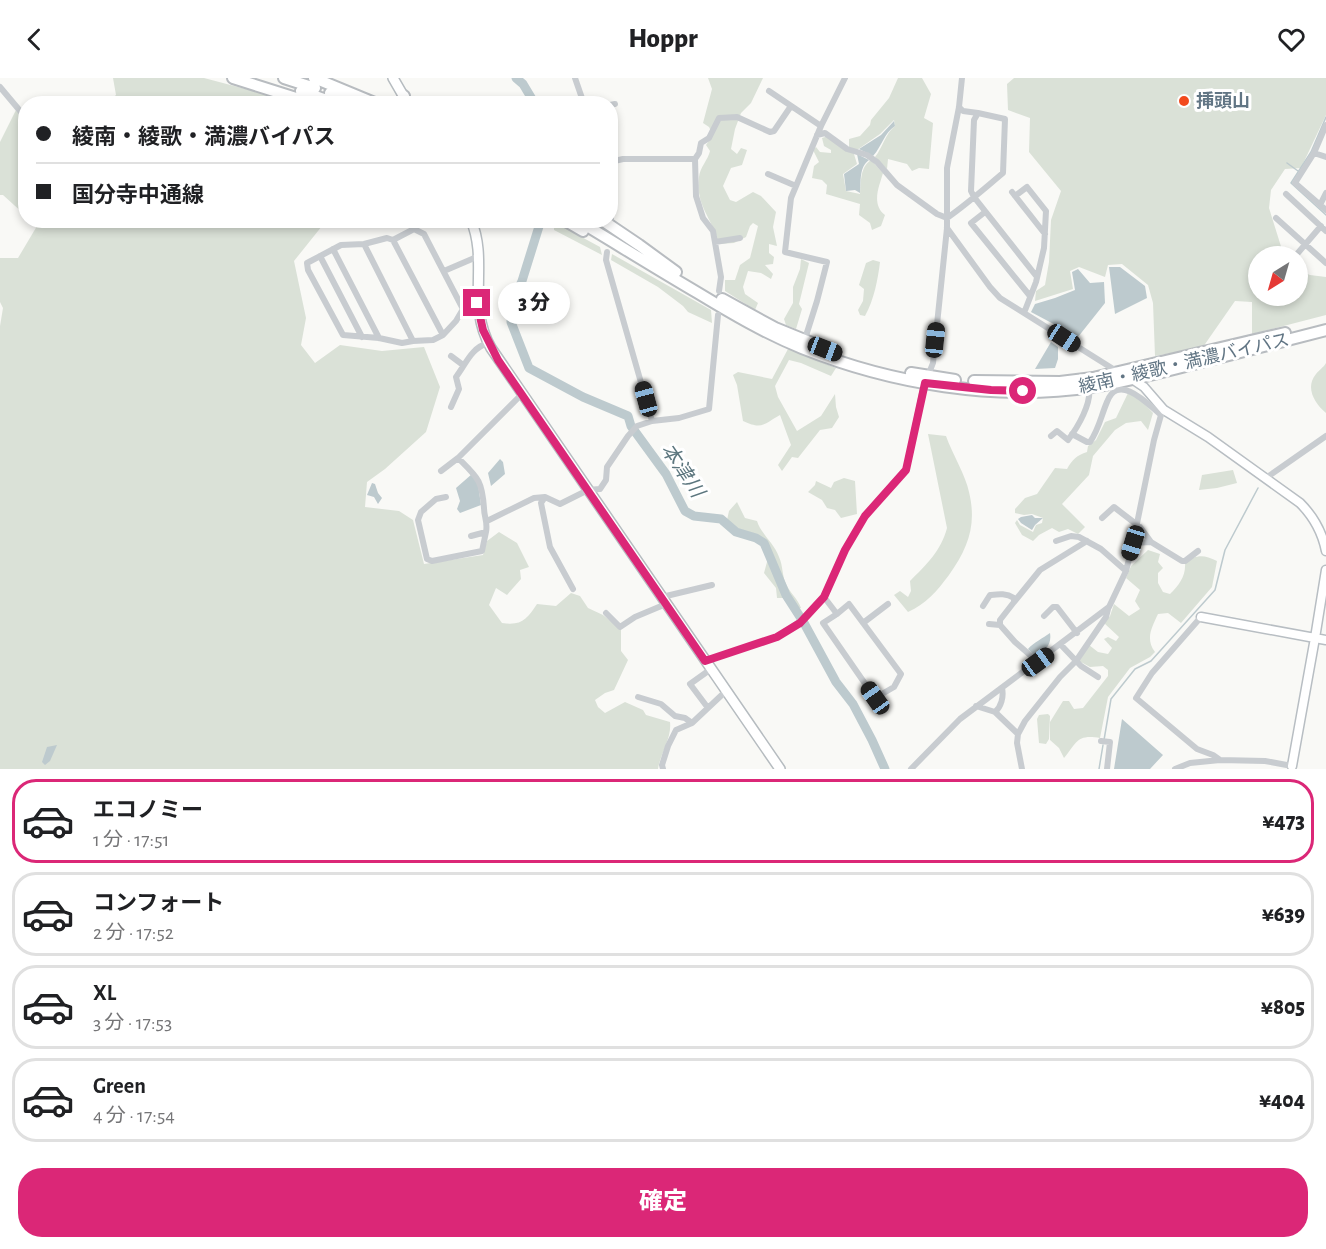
<!DOCTYPE html>
<html lang="ja">
<head>
<meta charset="utf-8">
<style>
  :root { --surface:#fff; --page:#f2f2f2; --text:#202124; --muted:#757577; --line:#e0e0e0; --accent:#db2777 }
  body { margin:0; font-family:"Alegreya Sans","Noto Sans JP",sans-serif; background:var(--page); color:var(--text); height:100vh; display:flex; flex-direction:column; font-size:22px; white-space:nowrap }
  * { box-sizing:border-box; margin:0 }
  p { font-size:20px; color:var(--muted) }
  .icon { flex:none; width:33px; height:33px; fill:none; stroke:currentColor; stroke-width:2; stroke-linecap:round; stroke-linejoin:round }
  .map { position:relative; height:691px; overflow:hidden }
  .sheet { display:flex; flex-direction:column; background:var(--surface); flex:1 }
  .sheet>* { flex:none }
  .top-card { position:absolute; left:18px; top:18px; width:600px; height:132px; border-radius:24px; box-shadow:0 3px 9px #0003; display:grid; align-content:center; height:132px; padding:0 18px; background:var(--surface) }
  .needle { width:39px; rotate:217deg }
  .controls { position:absolute; left:1248px; top:168px; display:grid; gap:12px }
  .controls a { display:grid; place-items:center; width:60px; height:60px; border-radius:50%; background:var(--surface); box-shadow:0 3px 9px #0003; font-size:30px }
  .end { position:absolute; width:27px; height:27px; margin:-14px; border:8px solid #db2777; background:#fff; box-shadow:0 0 0 3px #fff }
  .from { border-radius:50% }
  .bubble { position:absolute; height:42px; border-radius:21px; background:var(--surface); box-shadow:0 3px 9px #0003; font-size:20px; font-weight:800; line-height:42px; text-align:center }
  .car { position:absolute; width:18px; height:36px; margin:-18px -9px; border-radius:8px; box-shadow:0 0 4px 2px #0007; background:linear-gradient(#222 24%,#8ab4d8 0 40%,#222 0 76%,#8ab4d8 0 86%,#222 0) }
  .top-card b { display:flex; align-items:center; gap:21px; height:57px; font-size:22px }
  .top-card b+b { border-top:2px solid var(--line) }
  .top-card i { width:15px; height:15px; background:var(--text) }
  ul { padding:10px 0 0; list-style:none }
  li { display:flex; align-items:center; gap:18px; height:84px; margin:0 12px 9px; padding:0 6px; border:3px solid var(--line); border-radius:24px }
  li div { flex:1 }
  li b { display:block; font-size:22px }
  li em { font-style:normal; font-weight:800 }
  li.selected { border-color:var(--accent) }
  li>.icon { width:54px; height:54px; stroke-width:1.5 }
  .action { display:flex; gap:12px; margin-top:auto; padding:12px 18px }
  .action a { flex:1; height:69px; border-radius:24px; background:var(--accent); color:#fff; font-size:24px; font-weight:800; line-height:69px; text-align:center }
  header { display:flex; justify-content:space-between; align-items:center; height:78px; padding:0 18px; background:var(--surface); font-size:27px; font-weight:800 }
  .map>svg:first-child { display:block }
</style>
</head>
<body>
<header><svg class="icon" aria-label="back" viewBox="0 0 24 24"><path d="M15 5l-7 7 7 7"/></svg>Hoppr<svg class="icon" aria-label="heart" viewBox="0 0 24 24"><path d="M12 20l-8-8c-3-5 5-10 8-4 3-6 11-1 8 4z"/></svg></header>
<div class="map">
<svg width="1326" height="691" viewBox="0 0 1326 691">
  <rect width="100%" height="100%" fill="#f9f9f6"/>
  <path fill="#dae1d7" d="M113,0H204L257,14L292,25H106L116,17Z
    M708,0H763L751,25L741,35L735,51L731,71L737,76L741,70L747,72L742,87L731,90L723,108L730,122L736,124L753,114L761,118L776,134L773,149L777,168L769,166V175L774,179L773,186L765,187L773,196L771,201L761,195L748,193L743,209L745,216L758,225L755,232L725,213V202H735L740,187L750,180L758,148L753,145L750,148L746,159L734,165L719,166C713,141 695,128 699,99C700,89 708,82 710,73L706,67L713,57L709,49L703,45L712,11Z
    M898,0H922L931,16L924,40L933,45L929,91L919,90L912,93L907,86L888,81L887,91L875,79C883,69 885,56 895,48L894,42L880,56L857,72L849,69V61L860,58L870,47L871,42L889,20Z
    M1014,0H1326V37L1301,90L1285,91L1271,112L1269,130L1284,178H1258V218H1298V192L1310,197L1326,199V237L1252,256V224L1235,223L1203,269L1155,278L1153,225L1148,207L1122,186L1108,187L1105,199L1079,189L1070,193L1073,211L1035,223L1036,213L1045,207L1049,184L1051,142L1061,113L1029,74L1030,40L1008,32L1007,6Z
    M16,32L25,44V137L3,117H0V64Z
    M828,58L854,76L857,86L843,96L846,113L860,116C861,104 860,89 871,82L883,95C879,109 871,126 885,137L881,148L872,152L870,145L859,137L860,126L826,116L827,107L822,102L812,100L814,88L819,84L813,72L816,69L820,74L831,75V72L824,68L822,60Z
    M32,143H326L294,183L306,240L301,267L315,285L340,267L382,273L424,269L440,309L426,354L385,391L367,404L365,429L399,433L413,442L424,486L483,477L487,463L499,454L517,465L529,489L520,492L521,501L507,517L496,510L489,527L502,545C522,548 527,541 537,526L556,528L571,515L580,518L588,530L603,537L621,551V573L628,582L614,612L605,615L595,622L598,629L605,635L625,624L643,632L646,637L670,644C672,660 660,676 658,691H0V248L3,230L0,224V180H18L37,148Z
    M554,144L600,169L602,177L554,152Z
    M612,176L711,232L712,245L688,234L683,228L658,209L611,182Z
    M801,181L809,185L799,226L802,231L796,251L786,247L784,241L793,225V209L800,191Z
    M873,182L880,184C878,201 874,222 865,238L860,237L858,232L863,223L864,211L859,207L866,185Z
    M788,271L836,290L831,298L801,285L789,282L775,308L778,319L797,353L821,338L835,316L836,329L839,339L832,350L820,352L798,380L792,379L782,393L778,387L791,367L780,337C764,346 762,352 743,343L737,307L733,297L738,294L772,301Z
    M1326,285V335C1314,325 1305,309 1316,296C1320,291 1323,290 1326,285Z
    M1128,315L1139,320L1153,335L1148,352L1141,343L1126,345L1115,352L1093,378L1089,397L1062,426L1085,449L1078,456L1068,451L1059,454L1052,450L1039,457L1033,463L1022,457L1015,445L1017,442L1020,447L1033,454L1036,447L1042,445L1043,440L1032,436L1024,437L1015,435V431L1025,420L1037,416L1055,390L1067,391C1072,382 1077,377 1087,374L1088,368L1096,362L1105,344L1116,340Z
    M928,356L946,358C952,375 966,398 969,414C977,447 968,470 949,497C937,513 926,526 908,534L894,517L900,513L908,519L911,513L910,503C926,487 941,473 947,450Z
    M1233,392L1237,405L1217,410L1199,412L1202,397Z
    M844,400L855,403L857,436L841,440L835,432L827,430L822,422L808,414L815,407L816,403L831,410L834,404Z
    M737,424L745,440L757,443C761,456 774,465 779,479C783,487 782,498 786,506C790,515 798,521 801,530L796,531L789,520H777L776,510L764,495L770,473C760,454 741,458 727,442L729,433Z
    M1148,472L1160,476L1158,484L1163,490L1158,495V505L1163,514L1170,516C1179,507 1186,498 1185,485C1197,476 1204,477 1217,483L1212,509L1181,545L1168,535L1158,536C1152,549 1145,561 1155,574L1150,579L1130,590L1108,619L1100,660C1076,656 1077,665 1064,680L1059,670L1050,662V644L1063,623H1069L1074,631L1083,630L1108,598V592L1103,588L1090,589L1079,583L1089,567L1098,574L1108,576L1112,570L1104,561L1108,559L1116,563L1119,559L1104,545L1110,538L1114,526L1129,538L1140,531L1135,523L1140,512L1126,500L1131,488Z
    M1048,636L1050,638L1049,661L1046,666L1039,665L1037,641L1039,637Z"/>
  <path fill="#bdcace" d="M894,43L895,48C884,55 882,68 873,78L859,71L881,57Z
    M857,76L869,82C859,89 861,104 860,115L855,112L846,113L844,96L859,86Z
    M1109,189H1120L1145,208L1147,220L1115,236Z
    M1078,191L1090,205L1104,204L1105,225L1078,259L1031,234L1035,226L1055,220L1075,212L1072,194Z
    M1051,264L1058,269V281L1055,290L1035,291Z
    M500,381L503,384L505,396L491,408L488,395Z
    M472,396L478,406L481,427L460,435L457,431L460,423L456,410Z
    M372,405L375,406L378,415L382,420L378,426L374,419L367,417Z
    M1032,437L1035,440H1043L1035,447L1032,452L1021,445L1018,441L1021,439Z
    M1050,555C1052,567 1045,572 1037,580L1028,571C1034,564 1042,561 1050,555Z
    M1122,641L1163,677L1150,691H1114Z
    M57,667L50,683L45,687L42,684L47,669Z"/>
  <g fill="none" stroke-linecap="round" stroke-linejoin="round">
    <path stroke="#bdcace" stroke-width="1.5" d="M1326,39L1311,74L1291,105L1326,137
      M1287,85L1298,93
      M1104,662L1111,621L1135,591L1151,583L1215,512L1225,472L1258,410
      M1099,691L1103,667"/>
    <path stroke="#bdcace" stroke-width="9" d="M516,0L523,6L535,26
      M541,142L522,203L512,225L511,244L529,290L583,319L628,338L631,348L666,396L685,433L694,438L721,441L736,454L756,460L764,465L786,517L804,545L836,604L853,626L872,662L885,691"/>
    <defs>
      <path id="secondary" d="M1129,299L1144,309L1164,332L1208,359L1300,425C1314,439 1322,453 1326,473
        M1326,492L1315,560L1326,562
        M1201,539L1315,560L1292,688"/>
      <path id="primary" d="M393,0L408,26
        M471,142C489,185 466,226 491,270L780,691"/>
      <path id="highway" d="M233,0L315,26
        M284,0L315,10
        M314,0L377,26
        M301,13L338,26
        M330,15L358,26
        M400,26L404,18
        M564,142L583,153
        M577,142C617,166 657,191 698,215C731,235 765,255 802,270C892,306 995,323 1092,309C1126,304 1160,294 1194,286C1238,275 1282,263 1326,252
        M602,142L639,167L676,194
        M722,221L775,250L824,270
        M911,295L955,302
        M974,303L1060,304L1093,300L1285,255"/>
    </defs>
    <use href="#secondary" stroke="#b8bec3" stroke-width="11"/>
    <use href="#primary" stroke="#b6bcc0" stroke-width="12"/>
    <use href="#highway" stroke="#b8bcc0" stroke-width="14"/>
    <path stroke="#c8ccd0" stroke-width="6" d="M575,0L584,26
      M0,9L26,40
      M769,13L821,48
      M610,27L615,26
      M959,29L963,33L978,35
      M1326,47L1314,75L1295,105L1326,132
      M817,57L825,55L847,71L867,77L877,84L897,107L937,136L947,140C967,126 985,110 1003,95L1005,41L978,35L974,42L971,113L974,119L1037,199
      M1314,75L1326,79
      M695,81L699,75L701,65L709,60L719,40L737,39L770,54L774,53L791,28
      M610,84L623,81H695L696,118L703,140L713,153L721,199L719,213
      M768,96L796,108
      M1012,114L1045,156
      M1286,116L1326,153
      M1015,118L1027,109L1046,133L1044,170L1036,204L1024,235
      M1320,127L1326,115
      M610,130L611,141
      M985,134L971,145L1030,218
      M1276,140L1326,185
      M947,150L990,209L1000,220L1118,294
      M414,151L424,156L463,231L456,243L443,257L433,262L413,263L402,265L379,260L343,257L308,192L307,185L341,167L364,166L387,160L393,162Z
      M393,162L443,257
      M715,164L740,160
      M364,166L413,263
      M333,171L379,260
      M607,174L606,182L652,343L679,340L709,331L718,237
      M1297,176L1321,148
      M320,178L362,259
      M444,193L479,178
      M804,264L817,223L827,184L785,174L791,120L821,48L845,0
      M451,278L463,287
      M451,329L459,311L456,299C466,286 471,270 488,265
      M1072,356L1087,364H1090C1099,351 1101,338 1107,324C1118,294 1148,326 1161,337
      M1051,358L1057,353L1068,362C1078,349 1092,325 1089,309
      M458,380C478,400 482,402 484,430C484,439 488,444 486,454L471,458
      M441,393L458,380L522,316
      M1266,400L1326,358
      M446,419L436,421L421,434L418,442L427,481L432,483L482,473L486,454
      M1102,440L1114,429L1140,449L1151,464
      M487,443L534,420L545,419
      M1056,463L1071,458L1079,459L1101,471L1126,493
      M1133,465L1151,464L1182,483H1185L1198,473
      M573,511L550,469L541,425L545,419L560,426L588,412L600,411L606,402L607,389L628,358L637,348L652,343
      M662,519L712,507
      M824,519L837,536L823,545L875,620L894,609L901,596L849,526L837,536
      M1014,524L1040,492L1087,463
      M983,528L990,517C999,516 1006,515 1014,520V524L1000,542V547
      M606,535L620,549L635,539L666,526
      M1044,538L1053,529H1057L1077,555
      M1201,539L1152,595L1136,620L1197,671L1213,677L1220,682L1265,683L1292,688
      M863,545L888,526
      M989,546L1000,547L1015,564L1038,584
      M1061,567L1081,588L1098,599
      M705,583L777,559L805,540L824,519L845,472L865,438L906,392L923,310L933,285L947,150V90L959,29L962,0
      M638,619L661,626L675,638L685,640L692,645
      M976,628L995,634L1018,656L1017,665L1022,691
      M708,630L690,606L711,591
      M995,634C1001,629 1004,619 1002,610
      M1018,656L1025,643L1060,599L1076,583L1106,539L1108,531
      M1101,663L1110,664L1107,691
      M663,691L662,687L668,668L676,652L692,645L726,613
      M911,691L960,641L1109,529L1126,493L1133,465L1154,362L1161,337L1164,332
      M1175,691L1190,685L1220,682"/>
    <use href="#secondary" stroke="#fff" stroke-width="8"/>
    <use href="#primary" stroke="#fff" stroke-width="9"/>
    <use href="#highway" stroke="#fff" stroke-width="10"/>
  </g>
  <g fill="none" stroke-linecap="round" stroke-linejoin="round">
    <path stroke="#db2777" stroke-width="8" d="M477,225L483,252L498,282L705,583L777,559L800,545L824,519L845,472L865,438L906,392L925,305L991,312L1023,313"/>
  </g>
  <circle fill="#f24a1d" stroke="#fff" stroke-width="2" cx="1184" cy="23" r="6"/>
  <g text-anchor="middle" stroke-width="6" stroke-linejoin="round" paint-order="stroke">
    <g font-size="18" font-weight="bold" fill="#617584" stroke="#fff" text-anchor="start">
      <text x="1196" y="29">挿頭山</text>
    </g>
    <g font-size="18" fill="#617584" stroke="#fff">
      <text transform="translate(1184 285) rotate(-13)" y="6">綾南・綾歌・満濃バイパス</text>
    </g>
    <g font-size="20" font-style="italic" fill="#5c767e" stroke="#fff">
      <text transform="translate(683 392) rotate(56)" y="7">本津川</text>
    </g>
  </g>
</svg>
<div class="controls">
<a><svg class="needle" viewBox="-14 -14 28 28"><path d="M0-13l5 13h-10z" fill="#e53935"/><path d="M0 13l5-13h-10z" fill="#757577"/></svg></a>
</div>
<i class="end from" style="left:1023px;top:313px"></i>
<i class="end" style="left:477px;top:225px"></i>
<div class="bubble" style="left:498px;top:204px;width:72px">3 分</div>
<i class="car" style="left:1064px;top:260px;rotate:123deg"></i>
<i class="car" style="left:935px;top:262px;rotate:6deg"></i>
<i class="car" style="left:825px;top:271px;rotate:111deg"></i>
<i class="car" style="left:646px;top:321px;rotate:345deg"></i>
<i class="car" style="left:1133px;top:465px;rotate:197deg"></i>
<i class="car" style="left:1038px;top:584px;rotate:54deg"></i>
<i class="car" style="left:875px;top:620px;rotate:325deg"></i>
<div class="top-card">
<b><i class="from"></i>綾南・綾歌・満濃バイパス</b>
<b><i></i>国分寺中通線</b>
</div>
</div>
<section class="sheet">
<ul>
<li class="selected"><svg class="icon" aria-label="car" viewBox="0 0 24 24"><path d="M5 17H2v-5l4-1 3-4h7l3 4 3 1v5h-3M9 17h6M6 11h13"/><circle cx="7" cy="17" r="2"/><circle cx="17" cy="17" r="2"/></svg><div><b>エコノミー</b><p>1 分 · 17:51</p></div><em>¥473</em></li>
<li><svg class="icon" aria-label="car" viewBox="0 0 24 24"><path d="M5 17H2v-5l4-1 3-4h7l3 4 3 1v5h-3M9 17h6M6 11h13"/><circle cx="7" cy="17" r="2"/><circle cx="17" cy="17" r="2"/></svg><div><b>コンフォート</b><p>2 分 · 17:52</p></div><em>¥639</em></li>
<li><svg class="icon" aria-label="car" viewBox="0 0 24 24"><path d="M5 17H2v-5l4-1 3-4h7l3 4 3 1v5h-3M9 17h6M6 11h13"/><circle cx="7" cy="17" r="2"/><circle cx="17" cy="17" r="2"/></svg><div><b>XL</b><p>3 分 · 17:53</p></div><em>¥805</em></li>
<li><svg class="icon" aria-label="car" viewBox="0 0 24 24"><path d="M5 17H2v-5l4-1 3-4h7l3 4 3 1v5h-3M9 17h6M6 11h13"/><circle cx="7" cy="17" r="2"/><circle cx="17" cy="17" r="2"/></svg><div><b>Green</b><p>4 分 · 17:54</p></div><em>¥404</em></li>
</ul>
<div class="action"><a>確定</a></div>
</section>
</body>
</html>
